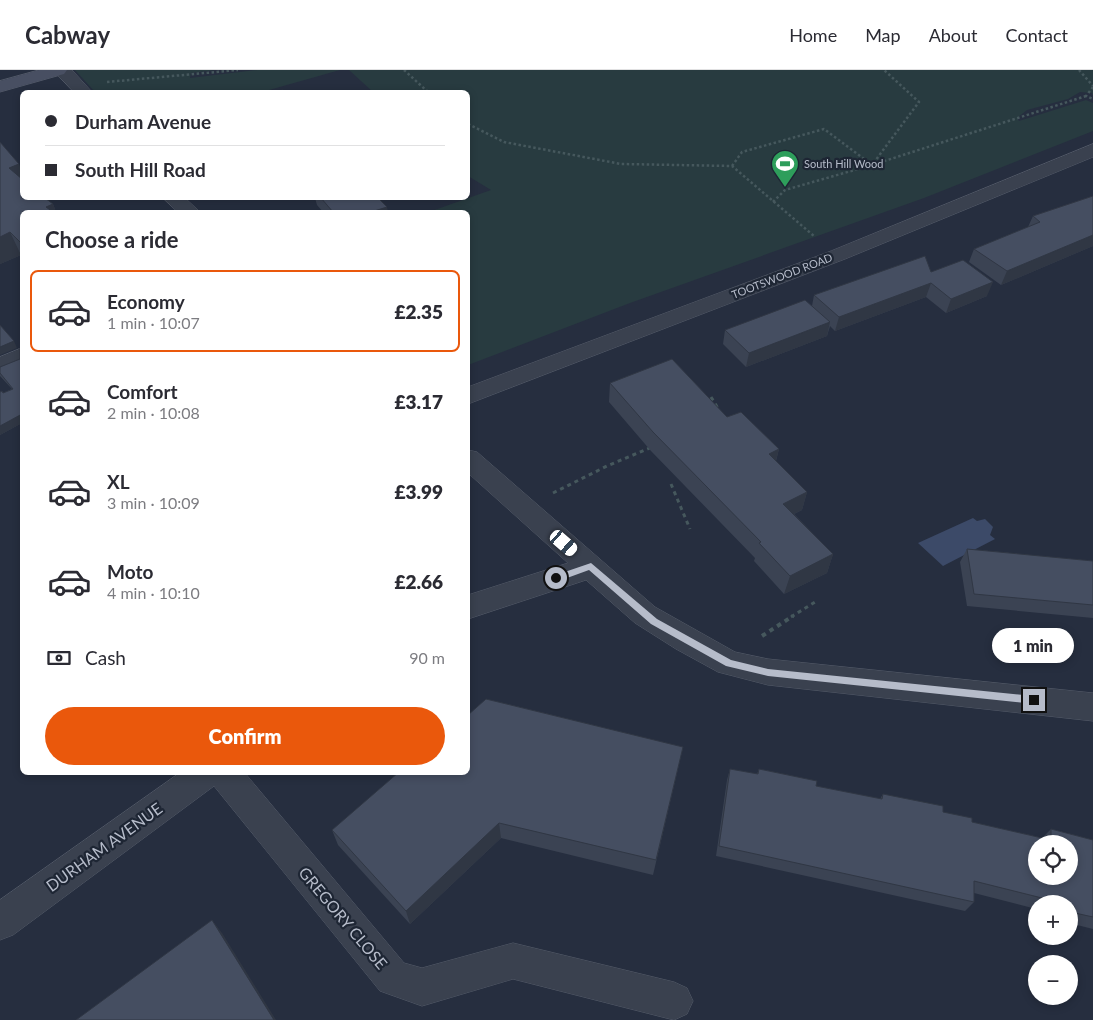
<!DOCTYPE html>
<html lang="en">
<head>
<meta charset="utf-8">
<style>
  :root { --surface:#fff; --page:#f2f2f3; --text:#2b2b33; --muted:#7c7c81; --line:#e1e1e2; --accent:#ea580c }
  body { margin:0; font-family:Lato,sans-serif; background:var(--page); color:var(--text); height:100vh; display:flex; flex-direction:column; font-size:19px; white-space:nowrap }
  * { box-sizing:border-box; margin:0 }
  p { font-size:16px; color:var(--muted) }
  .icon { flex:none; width:28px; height:28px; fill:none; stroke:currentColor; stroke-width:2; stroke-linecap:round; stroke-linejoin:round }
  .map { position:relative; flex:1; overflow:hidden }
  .drawer { position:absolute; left:20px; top:140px; width:450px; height:565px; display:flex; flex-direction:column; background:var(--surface); border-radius:8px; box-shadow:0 2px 8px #0003 }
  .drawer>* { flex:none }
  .guide { position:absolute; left:20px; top:20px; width:450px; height:110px; border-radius:8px; box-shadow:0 2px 8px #0003; display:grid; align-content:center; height:110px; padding:0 25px; background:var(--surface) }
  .fabs { position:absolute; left:1028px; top:765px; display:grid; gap:10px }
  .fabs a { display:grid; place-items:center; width:50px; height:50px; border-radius:50%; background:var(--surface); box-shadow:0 2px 8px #0003; font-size:25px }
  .end { position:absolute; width:22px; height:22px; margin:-11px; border:6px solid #b6bcca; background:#111; box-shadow:0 0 0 2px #111 }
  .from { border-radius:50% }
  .bubble { position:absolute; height:35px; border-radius:18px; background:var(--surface); box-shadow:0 2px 8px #0003; font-size:16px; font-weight:800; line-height:35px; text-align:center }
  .car { position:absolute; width:15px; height:30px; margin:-15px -8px; border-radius:6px; box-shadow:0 0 4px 1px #0007; background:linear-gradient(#fff 24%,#345 0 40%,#fff 0 76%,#345 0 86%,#fff 0) }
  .guide b { display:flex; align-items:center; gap:18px; height:48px; font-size:19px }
  .guide b+b { border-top:1px solid var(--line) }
  .guide i { width:12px; height:12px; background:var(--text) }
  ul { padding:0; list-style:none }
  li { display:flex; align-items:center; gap:15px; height:82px; margin:0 10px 8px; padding:0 15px; border:2px solid transparent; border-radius:8px }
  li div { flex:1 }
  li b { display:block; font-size:19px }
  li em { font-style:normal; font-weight:800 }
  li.current { border-color:var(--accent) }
  li>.icon { width:45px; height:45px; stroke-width:1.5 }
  h2 { padding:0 25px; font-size:22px; line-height:60px }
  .pay { display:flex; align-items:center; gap:12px; height:55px; padding:0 25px; font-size:19px }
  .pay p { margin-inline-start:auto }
  .action { display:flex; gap:10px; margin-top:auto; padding:10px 25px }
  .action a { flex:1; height:58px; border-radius:30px; background:var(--accent); color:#fff; font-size:20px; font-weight:800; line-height:58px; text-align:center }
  header { display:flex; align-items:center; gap:30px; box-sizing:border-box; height:70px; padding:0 25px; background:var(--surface); border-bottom:1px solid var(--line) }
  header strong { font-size:24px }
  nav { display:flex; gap:28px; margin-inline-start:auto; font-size:18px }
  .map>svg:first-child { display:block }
</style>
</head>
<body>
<header>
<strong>Cabway</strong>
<nav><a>Home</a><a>Map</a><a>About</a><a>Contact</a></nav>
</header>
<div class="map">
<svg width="1093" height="950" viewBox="0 0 1093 950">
  <rect width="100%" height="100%" fill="#262e3f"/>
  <path fill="#283b40" d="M75,0H216L191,3L190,8L257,0H340L262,22H95Z
    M349,0H1093V26L1092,23L1080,22L1068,29L1027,40L1017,48L1019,51L1086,30L1093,33V61L924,128L630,233L468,295V142H429L491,120L468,106V22H373Z"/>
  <path fill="#3c4a68" d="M973,448L977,451L985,449L993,457L990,465L995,469L943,496L918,473Z"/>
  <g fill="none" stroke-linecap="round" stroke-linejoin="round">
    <defs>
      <path id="minor" d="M53,0H72L92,22H74Z
        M1093,74V87L845,189L468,334V317L831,181Z
        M163,128H185L200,142H178Z
        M22,278V295L0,304V287Z
        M468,380L477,382L655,537L735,582L768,589L1093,623V651L768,615L718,602L676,579L635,553L586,510L468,549V525L568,493L468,403Z
        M181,702H244L404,893L422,898L513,873L674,912L687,918L693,931L687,944L674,950L513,909L422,936L380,921L214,716L13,865L0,870V830Z"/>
      <path id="secondary" d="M39,0H67L64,4L0,22V11Z"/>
    </defs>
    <use href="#minor" stroke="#555c6a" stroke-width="1"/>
    <use href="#secondary" stroke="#555c6a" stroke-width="1"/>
    <path stroke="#46585d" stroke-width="2.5" stroke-dasharray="2.5 2.5" stroke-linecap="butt" d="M404,0L428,22
      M1079,0L1093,16
      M107,12L238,0
      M1093,17L1086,26L1093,29
      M468,54L504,72L621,94L732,96L814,166
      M732,96L742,82L824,59L872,95L919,32L884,0
      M773,132L785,120L872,95L1086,26"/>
    <path stroke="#46585d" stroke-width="3" stroke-dasharray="4 4" stroke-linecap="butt" d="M711,327L719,340
      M671,414L690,459
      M553,423L607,396L652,377
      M791,547L815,532"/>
    <path stroke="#46585d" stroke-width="4" stroke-dasharray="4.5 4.5" stroke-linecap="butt" d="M762,566L793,546"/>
    <use href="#minor" fill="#3a414f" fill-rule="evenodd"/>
    <use href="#secondary" fill="#484f62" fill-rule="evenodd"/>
  </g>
  <path fill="#3b4353" d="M0,72L22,128L53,134L56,142H22V187L21,185L0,194Z
    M1093,126V176L1001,215L969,192L974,179L1028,157L1033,146Z
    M315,128H378L388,142H323L317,135Z
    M931,202L987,226L946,243L926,227L835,261L830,256L827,266L746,297L723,274L725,260L812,236L814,225Z
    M20,289L22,353L0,365V322L3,323L12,319L0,306V297Z
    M610,313L727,347L779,379L776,391L807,422L802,440L794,444L833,484L827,503L784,524L754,491L755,488L651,381L609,332Z
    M967,479L1093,491V548L967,536L960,492Z
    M683,677L653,805L501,768L410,854L338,775L332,760Z
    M730,699L757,704L759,699L816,716L880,729L883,724L972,752L1042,768L1051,759L1093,770V859L1069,853V834H1036V839L974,823V832L965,841L716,786L727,710Z"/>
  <path fill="#303744" d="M19,94L22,101V119L9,98Z
    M53,134L56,142H49L46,137Z
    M387,137L388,142H371Z
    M10,162L21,185L0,194V167Z
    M1093,165V176L1001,215L1007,201Z
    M993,212L987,226L946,243L951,229Z
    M931,213L926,227L835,261L839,247Z
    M830,252L827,266L746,297L749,283Z
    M14,271L17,278L0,285V277Z
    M22,344V353L0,365V356Z
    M779,379L774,398L769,384Z
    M807,422L802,440L778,452L783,434Z
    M833,484L827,503L784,524L790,506Z
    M499,753L501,768L410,854L406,841Z
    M212,850L222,863L276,950H274Z"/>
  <path fill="#454e61" stroke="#303744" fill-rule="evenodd" d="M283,20L285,22H273Z
    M0,72L19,94L9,98L22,109V128H45L53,134L46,137L53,142H22V174L10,162L0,167Z
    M1093,126V165L1007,201L974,179L1040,152L1033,146Z
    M321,128H378L387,137L371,142H333Z
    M925,186L931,202L963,190L993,212L951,229L931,213L839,247L814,225Z
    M805,230L830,252L749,283L725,260Z
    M0,255L14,271L0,277Z
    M20,278L22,281V344L0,356V322L2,321L3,323L13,319L0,303V297L20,289Z
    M672,289L727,347L741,342L779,379L769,384L807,422L783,434L833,484L790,506L759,473L761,472L653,362L610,313Z
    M967,479L1093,491V535L974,524Z
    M486,629L683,677L656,790L499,753L406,841L332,760L399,702H468V645Z
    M730,699L758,704L759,699L817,711L816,716L882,729L883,724L943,736V742L972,748V752L1051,770V759L1093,770V847L1075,843L1074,836L1069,834H1066L974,811V832L719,776ZM1036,774H1069V806H1036Z
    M212,850L274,950H76Z"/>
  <path fill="#b6bcca" d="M591,493L657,549L731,590L768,599L1034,626L1038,630L1034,634L768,606L726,596L651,554L589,500L556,512L551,508L553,506Z"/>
  <defs>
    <symbol id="stadium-pin" viewBox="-11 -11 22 30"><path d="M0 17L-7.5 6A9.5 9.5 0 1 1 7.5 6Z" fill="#2e9e5b" stroke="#1e2634"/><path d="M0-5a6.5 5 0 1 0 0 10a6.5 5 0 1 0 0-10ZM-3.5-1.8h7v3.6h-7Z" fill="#fff"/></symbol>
  </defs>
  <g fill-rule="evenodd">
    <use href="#stadium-pin" x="769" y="78" width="32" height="43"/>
  </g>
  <g text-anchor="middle" stroke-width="4.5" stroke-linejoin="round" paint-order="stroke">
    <g font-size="11" fill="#b6bcca" stroke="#1e2634" text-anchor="start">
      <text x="804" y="98">South Hill Wood</text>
    </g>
    <g font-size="11" fill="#b6bcca" stroke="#1e2634">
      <text transform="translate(782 206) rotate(-21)" y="4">TOOTSWOOD ROAD</text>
    </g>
    <g font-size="16" fill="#b6bcca" stroke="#1e2634">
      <text transform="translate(104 777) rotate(-36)" y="6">DURHAM AVENUE</text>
      <text transform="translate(343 848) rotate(50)" y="6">GREGORY CLOSE</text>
    </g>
  </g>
</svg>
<div class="fabs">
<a><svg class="icon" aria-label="locate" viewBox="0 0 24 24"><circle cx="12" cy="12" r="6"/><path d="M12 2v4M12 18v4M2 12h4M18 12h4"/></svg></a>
<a>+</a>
<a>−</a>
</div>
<i class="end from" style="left:556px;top:508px"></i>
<i class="end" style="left:1034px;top:630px"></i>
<div class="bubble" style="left:992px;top:558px;width:82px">1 min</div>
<i class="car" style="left:564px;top:473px;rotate:131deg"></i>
<div class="guide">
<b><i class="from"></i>Durham Avenue</b>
<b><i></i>South Hill Road</b>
</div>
<section class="drawer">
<h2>Choose a ride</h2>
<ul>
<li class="current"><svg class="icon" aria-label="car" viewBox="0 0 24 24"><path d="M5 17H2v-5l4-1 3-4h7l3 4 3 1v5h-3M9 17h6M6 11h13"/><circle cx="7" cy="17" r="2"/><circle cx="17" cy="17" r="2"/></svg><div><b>Economy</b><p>1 min · 10:07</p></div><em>£2.35</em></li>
<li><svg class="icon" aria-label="car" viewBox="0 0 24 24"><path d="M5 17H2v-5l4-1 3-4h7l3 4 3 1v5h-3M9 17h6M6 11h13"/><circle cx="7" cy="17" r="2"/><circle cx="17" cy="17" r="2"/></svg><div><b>Comfort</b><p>2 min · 10:08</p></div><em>£3.17</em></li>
<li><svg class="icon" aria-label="car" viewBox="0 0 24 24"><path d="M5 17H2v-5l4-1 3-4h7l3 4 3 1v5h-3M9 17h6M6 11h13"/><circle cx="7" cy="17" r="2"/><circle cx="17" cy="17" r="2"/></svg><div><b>XL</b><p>3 min · 10:09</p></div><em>£3.99</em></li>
<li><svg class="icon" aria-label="car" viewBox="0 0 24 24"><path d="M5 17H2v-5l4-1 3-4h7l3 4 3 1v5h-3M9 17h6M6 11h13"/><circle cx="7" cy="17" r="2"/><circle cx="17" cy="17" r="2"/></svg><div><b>Moto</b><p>4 min · 10:10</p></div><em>£2.66</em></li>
</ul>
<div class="pay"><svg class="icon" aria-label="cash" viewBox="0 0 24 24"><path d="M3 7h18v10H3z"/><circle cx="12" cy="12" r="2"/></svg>Cash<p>90 m</p></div>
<div class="action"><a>Confirm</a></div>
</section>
</div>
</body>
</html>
